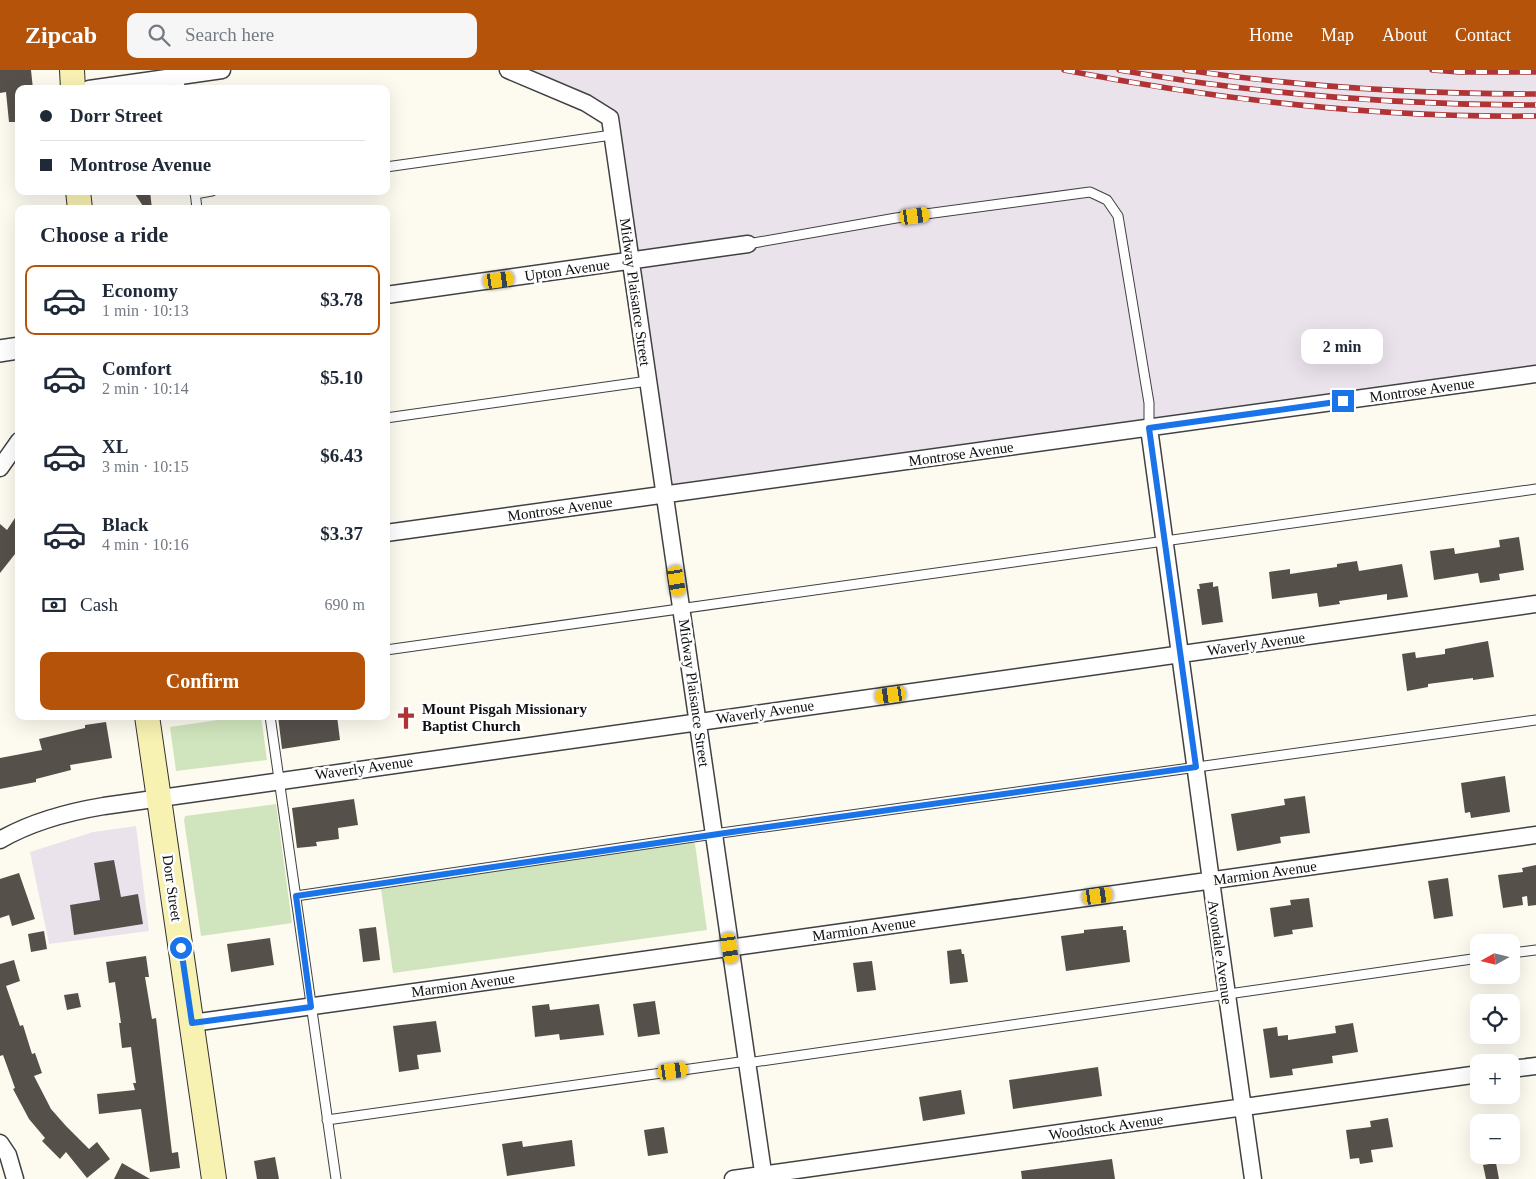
<!DOCTYPE html>
<html lang="en">
<head>
<meta charset="utf-8">
<style>
  :root { --surface:#fff; --page:#f6f6f7; --text:#1f2937; --muted:#747a83; --line:#e0e1e3; --accent:#b45309 }
  body { margin:0; font-family:"Times New Roman",serif; background:var(--page); color:var(--text); height:100vh; display:flex; flex-direction:column; font-size:19px; white-space:nowrap }
  * { box-sizing:border-box; margin:0 }
  p { font-size:16px; color:var(--muted) }
  .icon { flex:none; width:28px; height:28px; fill:none; stroke:currentColor; stroke-width:2; stroke-linecap:round; stroke-linejoin:round }
  .map { position:relative; flex:1; overflow:hidden }
  .sheet { position:absolute; left:15px; top:135px; width:375px; height:515px; display:flex; flex-direction:column; background:var(--surface); border-radius:10px; box-shadow:0 5px 20px #0002 }
  .sheet>* { flex:none }
  .banner { position:absolute; left:15px; top:15px; width:375px; height:110px; border-radius:10px; box-shadow:0 5px 20px #0002; display:grid; align-content:center; height:110px; padding:0 25px; background:var(--surface) }
  .needle { width:32px; rotate:262deg }
  .buttons { position:absolute; left:1470px; top:864px; display:grid; gap:10px }
  .buttons a { display:grid; place-items:center; width:50px; height:50px; border-radius:10px; background:var(--surface); box-shadow:0 5px 20px #0002; font-size:25px }
  .end { position:absolute; width:22px; height:22px; margin:-11px; border:6px solid #1a73e8; background:#fff; box-shadow:0 0 0 2px #fff }
  .from { border-radius:50% }
  .bubble { position:absolute; height:35px; border-radius:10px; background:var(--surface); box-shadow:0 5px 20px #0002; font-size:16px; font-weight:800; line-height:35px; text-align:center }
  .car { position:absolute; width:15px; height:30px; margin:-15px -8px; border-radius:6px; box-shadow:0 0 4px 1px #0007; background:linear-gradient(#f5c518 24%,#345 0 40%,#f5c518 0 76%,#345 0 86%,#f5c518 0) }
  .banner b { display:flex; align-items:center; gap:18px; height:48px; font-size:19px }
  .banner b+b { border-top:1px solid var(--line) }
  .banner i { width:12px; height:12px; background:var(--text) }
  ul { padding:0; list-style:none }
  li { display:flex; align-items:center; gap:15px; height:70px; margin:0 10px 8px; padding:0 15px; border:2px solid transparent; border-radius:10px }
  li div { flex:1 }
  li b { display:block; font-size:19px }
  li em { font-style:normal; font-weight:800 }
  li.on { border-color:var(--accent) }
  li>.icon { width:45px; height:45px; stroke-width:1.5 }
  h2 { padding:0 25px; font-size:22px; line-height:60px }
  .pay { display:flex; align-items:center; gap:12px; height:55px; padding:0 25px; font-size:19px }
  .pay p { margin-inline-start:auto }
  .button { display:flex; gap:10px; margin-top:auto; padding:10px 25px }
  .button a { flex:1; height:58px; border-radius:10px; background:var(--accent); color:#fff; font-size:20px; font-weight:800; line-height:58px; text-align:center }
  header { display:flex; align-items:center; gap:30px; box-sizing:border-box; height:70px; padding:0 25px; background:var(--accent); color:#fff }
  header strong { font-size:24px }
  nav { display:flex; gap:28px; margin-inline-start:auto; font-size:18px }
  .search { width:350px; height:45px; background:var(--page); display:flex; align-items:center; gap:12px; box-sizing:border-box; padding:0 18px; border-radius:10px; color:var(--muted); font-size:19px }
  .map>svg:first-child { display:block }
</style>
</head>
<body>
<header>
<strong>Zipcab</strong>
<div class="search"><svg class="icon" aria-label="search" viewBox="0 0 24 24"><circle cx="10" cy="10" r="6"/><path d="M15 15l6 6"/></svg>Search here</div>
<nav><a>Home</a><a>Map</a><a>About</a><a>Contact</a></nav>
</header>
<div class="map">
<svg width="1536" height="1109" viewBox="0 0 1536 1109">
  <rect width="100%" height="100%" fill="#fdfbf0"/>
  <path fill="#ebe3ec" d="M502,0H1536V303L665,424L610,48Z
    M136,756L149,861L49,874L30,782L93,762Z"/>
  <path fill="#d0e5bd" d="M245,646H261L267,690L176,701L170,657Z
    M276,734L292,853L201,866L184,750L185,746Z
    M693,771L695,774L707,860L393,903L381,819Z"/>
  <path fill="#56504b" d="M0,0H31L33,19H19V52H9L6,22L0,23Z
    M133,121H150L152,139H145Z
    M19,442V479L0,503V454L7,460Z
    M1519,467L1524,500L1499,504L1500,510L1480,513L1478,503L1434,510L1430,481L1454,478L1455,484L1500,477L1499,470Z
    M1357,491L1359,501L1402,494L1408,527L1387,530V524L1339,531L1340,534L1319,537L1317,523L1272,529L1269,502L1290,499V504L1337,497V494Z
    M1213,512V517L1218,516L1223,552L1202,555L1197,519H1200L1199,514Z
    M1488,571L1494,607L1473,610V608L1428,614V617L1407,621L1402,584L1415,582L1416,588L1445,584V579Z
    M278,646H337L340,670L282,679Z
    M106,652L112,688L70,695L71,700L36,709V712L0,719V688L42,680L39,669L85,658V655Z
    M1505,706L1510,742L1471,748L1470,742L1465,743L1461,713Z
    M1305,726L1310,763L1280,767L1281,773L1237,781L1231,744L1285,735L1284,729Z
    M354,729L358,755L338,758L339,769L316,772L317,776L297,778L292,738Z
    M114,790L121,827L138,824L143,854L74,865L70,835L100,830L94,793Z
    M1536,795V835L1528,836L1527,826L1522,827L1523,835L1503,838L1498,805L1523,802L1522,798Z
    M19,803L35,849L12,856L9,845L0,848V809Z
    M1448,808L1453,846L1434,849L1428,811Z
    M1309,828L1313,857L1292,860L1293,864L1274,867L1270,838L1291,835L1290,830Z
    M1123,856V860H1126L1130,892L1066,901L1061,866L1084,863V860Z
    M376,857L380,890L363,892L359,859Z
    M44,861L47,879L31,882L28,864Z
    M270,868L274,895L231,902L227,874Z
    M961,879L962,884H964L968,912L950,914L947,881Z
    M146,886L149,907H145L152,949L156,948L172,1083L178,1082L180,1098L150,1102L141,1039L99,1044L97,1024L135,1020L133,1013H136L131,977L122,978L119,953H121L115,912L109,913L106,892Z
    M14,890L20,911L6,916L20,956L23,955L32,984L35,983L42,1003L34,1006L51,1039L66,1056L89,1079L97,1072L110,1089L87,1108L66,1082L60,1089L42,1071L45,1068L29,1049L13,1019L15,1018L3,985L0,986V894Z
    M872,891L876,920L857,922L853,893Z
    M78,923L81,937L67,940L64,925Z
    M655,931L660,964L638,967L633,934Z
    M549,934L550,940L599,934L604,965L560,970L559,964L535,967L532,936Z
    M436,951L441,982L417,985L419,999L399,1002L393,956Z
    M1353,953L1358,982L1332,986L1333,993L1292,999L1293,1005L1270,1008L1263,959L1277,957L1278,966L1288,965V970L1336,963L1335,956Z
    M1098,997L1102,1026L1013,1039L1009,1010Z
    M961,1020L965,1044L923,1051L919,1027Z
    M1388,1048L1393,1077L1371,1080L1373,1092L1360,1094L1359,1088L1350,1089L1346,1060L1371,1057L1370,1051Z
    M664,1057L668,1083L648,1086L644,1060Z
    M572,1070L575,1096L507,1106L502,1074L522,1071L523,1077Z
    M275,1087L279,1109H257L254,1091Z
    M1112,1089L1115,1109H1022L1021,1101Z
    M122,1093L150,1109H114Z
    M1496,1093L1499,1109H1486L1483,1095Z"/>
  <g fill="none" stroke-linecap="round" stroke-linejoin="round">
    <defs>
      <path id="service" d="M179,6L180,19
        M386,97L612,65
        M195,121L197,139
        M195,124L212,121
        M748,174L896,148L1090,122L1107,130L1118,146L1149,333V358
        M386,348L648,311
        M386,580L1536,419
        M270,646L336,1109
        M296,826L714,764L1536,650
        M1511,883L1536,880
        M747,993L1479,888
        M327,1050L747,991"/>
      <path id="minor" d="M508,0L586,33L610,48L764,1109
        M89,19L222,0
        M386,225L748,174
        M1149,358C1185,608 1216,859 1253,1109
        M0,398L19,371
        M386,463L1536,304
        M0,770C31,752 68,742 104,736L1536,534
        M192,953L1536,765
        M1511,999L1536,996
        M0,1073L8,1085L15,1109
        M733,1109L1479,1004"/>
      <path id="tertiary" d="M0,281L19,278"/>
      <path id="secondary" d="M72,0L73,19
        M78,121L80,139
        M147,646L214,1109"/>
    </defs>
    <use href="#service" stroke="#414141" stroke-width="11"/>
    <use href="#minor" stroke="#414141" stroke-width="19"/>
    <use href="#tertiary" stroke="#414141" stroke-width="24"/>
    <use href="#secondary" stroke="#303030" stroke-width="26"/>
    <use href="#service" stroke="#fff" stroke-width="9"/>
    <use href="#minor" stroke="#fff" stroke-width="16"/>
    <use href="#tertiary" stroke="#fff" stroke-width="21"/>
    <use href="#secondary" stroke="#f7f1b2" stroke-width="24"/>
    <defs>
      <path id="rail" d="M1064,0C1219,30 1377,48 1536,46
        M1119,0C1257,24 1396,35 1536,35
        M1185,0C1302,17 1418,24 1536,24
        M1432,0L1459,2H1536"/>
    </defs>
    <use href="#rail" stroke="#b03436" stroke-width="5.5"/>
    <use href="#rail" stroke="#fff" stroke-width="4" stroke-dasharray="11" stroke-linecap="butt"/>
  </g>
  <g fill="none" stroke-linecap="round" stroke-linejoin="round">
    <path stroke="#1a73e8" stroke-width="6" d="M181,878L192,953L311,937L296,826L732,762L1196,697L1149,358L1343,331"/>
  </g>
  <defs>
    <symbol id="church-bare" viewBox="-9 -9 18 18"><path d="M-1.2-6h2.4v3.5h3.3v2.4h-3.3V6h-2.4V-.1h-3.3v-2.4h3.3Z" fill="#b03436" stroke="#fff" stroke-width="2.5" paint-order="stroke"/></symbol>
  </defs>
  <g fill-rule="evenodd">
    <use href="#church-bare" x="390" y="632" width="32" height="32"/>
  </g>
  <g text-anchor="middle" stroke-width="5" stroke-linejoin="round" paint-order="stroke">
    <g font-size="15" fill="#0e0e0e" stroke="#fff">
      <text transform="translate(567 200) rotate(-8)" y="5">Upton Avenue</text>
      <text transform="translate(635 222) rotate(82)" y="5">Midway Plaisance Street</text>
      <text transform="translate(1422 320) rotate(-8)" y="5">Montrose Avenue</text>
      <text transform="translate(961 384) rotate(-8)" y="5">Montrose Avenue</text>
      <text transform="translate(560 439) rotate(-8)" y="5">Montrose Avenue</text>
      <text transform="translate(1256 574) rotate(-8)" y="5">Waverly Avenue</text>
      <text transform="translate(694 623) rotate(82)" y="5">Midway Plaisance Street</text>
      <text transform="translate(765 642) rotate(-8)" y="5">Waverly Avenue</text>
      <text transform="translate(364 698) rotate(-8)" y="5">Waverly Avenue</text>
      <text transform="translate(1265 803) rotate(-8)" y="5">Marmion Avenue</text>
      <text transform="translate(172 818) rotate(82)" y="5">Dorr Street</text>
      <text transform="translate(864 859) rotate(-8)" y="5">Marmion Avenue</text>
      <text transform="translate(1220 882) rotate(82)" y="5">Avondale Avenue</text>
      <text transform="translate(463 915) rotate(-8)" y="5">Marmion Avenue</text>
      <text transform="translate(1106 1057) rotate(-8)" y="5">Woodstock Avenue</text>
    </g>
    <g font-size="15" font-weight="bold" fill="#0e0e0e" stroke="#fff" text-anchor="start">
      <text x="422" y="644">Mount Pisgah Missionary<tspan x="422" dy="17">Baptist Church</tspan></text>
    </g>
  </g>
</svg>
<div class="buttons">
<a><svg class="needle" viewBox="-14 -14 28 28"><path d="M0-13l5 13h-10z" fill="#e53935"/><path d="M0 13l5-13h-10z" fill="#747a83"/></svg></a>
<a><svg class="icon" aria-label="locate" viewBox="0 0 24 24"><circle cx="12" cy="12" r="6"/><path d="M12 2v4M12 18v4M2 12h4M18 12h4"/></svg></a>
<a>+</a>
<a>−</a>
</div>
<i class="end from" style="left:181px;top:878px"></i>
<i class="end" style="left:1343px;top:331px"></i>
<div class="bubble" style="left:1301px;top:259px;width:82px">2 min</div>
<i class="car" style="left:915px;top:146px;rotate:82deg"></i>
<i class="car" style="left:499px;top:210px;rotate:82deg"></i>
<i class="car" style="left:677px;top:511px;rotate:171deg"></i>
<i class="car" style="left:891px;top:625px;rotate:262deg"></i>
<i class="car" style="left:1098px;top:826px;rotate:82deg"></i>
<i class="car" style="left:730px;top:878px;rotate:172deg"></i>
<i class="car" style="left:673px;top:1001px;rotate:82deg"></i>
<div class="banner">
<b><i class="from"></i>Dorr Street</b>
<b><i></i>Montrose Avenue</b>
</div>
<section class="sheet">
<h2>Choose a ride</h2>
<ul>
<li class="on"><svg class="icon" aria-label="car" viewBox="0 0 24 24"><path d="M5 17H2v-5l4-1 3-4h7l3 4 3 1v5h-3M9 17h6M6 11h13"/><circle cx="7" cy="17" r="2"/><circle cx="17" cy="17" r="2"/></svg><div><b>Economy</b><p>1 min · 10:13</p></div><em>$3.78</em></li>
<li><svg class="icon" aria-label="car" viewBox="0 0 24 24"><path d="M5 17H2v-5l4-1 3-4h7l3 4 3 1v5h-3M9 17h6M6 11h13"/><circle cx="7" cy="17" r="2"/><circle cx="17" cy="17" r="2"/></svg><div><b>Comfort</b><p>2 min · 10:14</p></div><em>$5.10</em></li>
<li><svg class="icon" aria-label="car" viewBox="0 0 24 24"><path d="M5 17H2v-5l4-1 3-4h7l3 4 3 1v5h-3M9 17h6M6 11h13"/><circle cx="7" cy="17" r="2"/><circle cx="17" cy="17" r="2"/></svg><div><b>XL</b><p>3 min · 10:15</p></div><em>$6.43</em></li>
<li><svg class="icon" aria-label="car" viewBox="0 0 24 24"><path d="M5 17H2v-5l4-1 3-4h7l3 4 3 1v5h-3M9 17h6M6 11h13"/><circle cx="7" cy="17" r="2"/><circle cx="17" cy="17" r="2"/></svg><div><b>Black</b><p>4 min · 10:16</p></div><em>$3.37</em></li>
</ul>
<div class="pay"><svg class="icon" aria-label="cash" viewBox="0 0 24 24"><path d="M3 7h18v10H3z"/><circle cx="12" cy="12" r="2"/></svg>Cash<p>690 m</p></div>
<div class="button"><a>Confirm</a></div>
</section>
</div>
</body>
</html>
